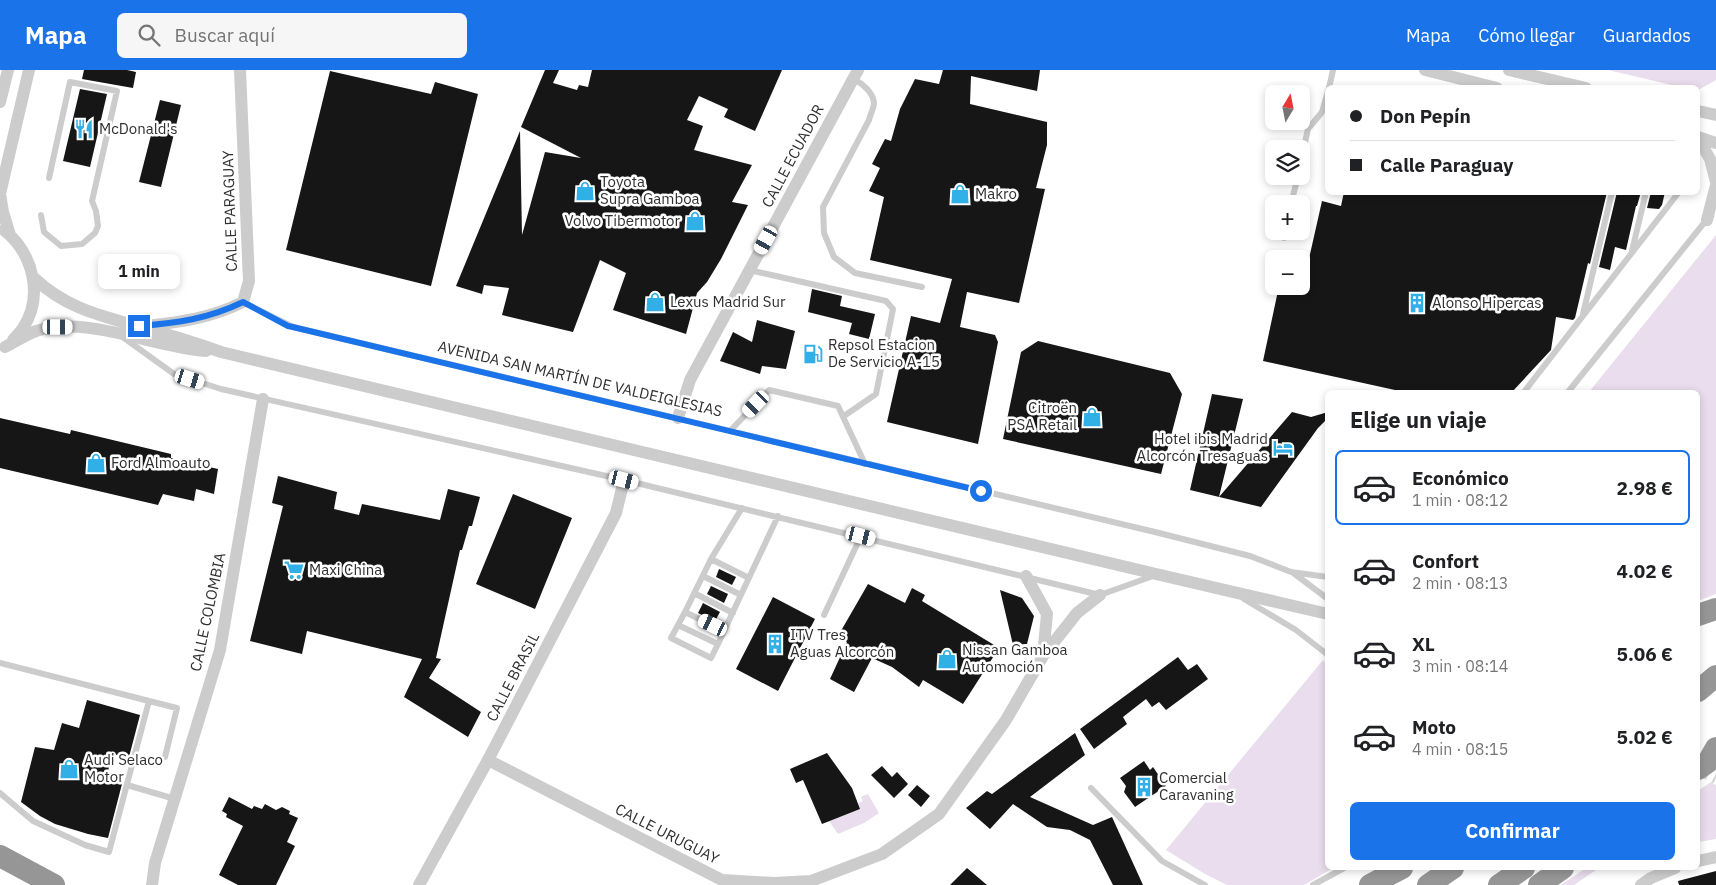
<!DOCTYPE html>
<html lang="es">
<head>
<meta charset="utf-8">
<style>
  :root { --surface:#fff; --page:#f6f6f6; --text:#202124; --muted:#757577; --line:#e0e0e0; --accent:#1a73e8 }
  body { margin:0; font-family:"IBM Plex Sans",sans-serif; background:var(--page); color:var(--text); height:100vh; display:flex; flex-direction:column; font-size:19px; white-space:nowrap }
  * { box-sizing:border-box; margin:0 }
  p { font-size:16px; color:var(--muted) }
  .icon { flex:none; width:28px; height:28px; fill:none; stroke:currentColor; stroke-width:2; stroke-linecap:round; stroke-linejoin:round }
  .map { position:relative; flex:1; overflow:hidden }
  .drawer { position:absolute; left:1325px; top:320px; width:375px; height:480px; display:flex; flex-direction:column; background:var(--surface); border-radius:8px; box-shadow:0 2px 8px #0003 }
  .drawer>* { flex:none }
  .banner { position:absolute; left:1325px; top:15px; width:375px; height:110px; border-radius:8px; box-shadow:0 2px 8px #0003; display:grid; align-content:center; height:110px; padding:0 25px; background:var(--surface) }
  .needle { width:32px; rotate:10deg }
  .tools { position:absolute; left:1265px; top:15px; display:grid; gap:10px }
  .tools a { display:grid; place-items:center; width:45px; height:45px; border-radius:8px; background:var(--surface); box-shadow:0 2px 8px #0003; font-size:25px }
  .end { position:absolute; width:22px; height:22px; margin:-11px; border:6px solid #1a73e8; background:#fff; box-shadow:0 0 0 2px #fff }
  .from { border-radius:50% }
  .bubble { position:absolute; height:35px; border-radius:8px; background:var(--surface); box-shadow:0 2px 8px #0003; font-size:16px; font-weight:700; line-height:35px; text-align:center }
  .car { position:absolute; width:15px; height:30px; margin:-15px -8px; border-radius:6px; box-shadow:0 0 4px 1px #0007; background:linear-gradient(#fff 24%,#345 0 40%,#fff 0 76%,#345 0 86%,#fff 0) }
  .banner b { display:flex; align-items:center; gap:18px; height:48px; font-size:19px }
  .banner b+b { border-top:1px solid var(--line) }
  .banner i { width:12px; height:12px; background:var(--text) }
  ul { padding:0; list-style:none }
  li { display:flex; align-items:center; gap:15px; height:75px; margin:0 10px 8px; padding:0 15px; border:2px solid transparent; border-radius:8px }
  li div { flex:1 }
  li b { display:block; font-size:19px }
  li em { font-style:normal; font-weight:700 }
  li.on { border-color:var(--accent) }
  li>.icon { width:45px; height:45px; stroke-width:1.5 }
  h2 { padding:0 25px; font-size:22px; line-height:60px }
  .primary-button { display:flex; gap:10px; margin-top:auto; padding:10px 25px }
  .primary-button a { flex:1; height:58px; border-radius:8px; background:var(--accent); color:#fff; font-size:20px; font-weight:700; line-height:58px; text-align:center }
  header { display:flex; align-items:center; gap:30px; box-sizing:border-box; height:70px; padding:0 25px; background:var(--accent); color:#fff }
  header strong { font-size:24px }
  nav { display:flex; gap:28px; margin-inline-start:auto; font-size:18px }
  .search { width:350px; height:45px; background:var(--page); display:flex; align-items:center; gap:12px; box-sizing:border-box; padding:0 18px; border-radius:8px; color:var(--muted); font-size:19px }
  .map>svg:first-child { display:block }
</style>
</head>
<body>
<header>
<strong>Mapa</strong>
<div class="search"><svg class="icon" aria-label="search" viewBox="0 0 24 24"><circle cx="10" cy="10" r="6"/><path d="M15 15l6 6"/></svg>Buscar aquí</div>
<nav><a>Mapa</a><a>Cómo llegar</a><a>Guardados</a></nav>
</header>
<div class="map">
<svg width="1716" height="815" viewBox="0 0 1716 815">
  <rect width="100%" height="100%" fill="#fff"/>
  <path fill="#eadded" d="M1608,0H1716V10L1698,20V18L1680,17Z
    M1716,165V524L1698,531V322H1589Z
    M1323,590L1328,597V798H1333L1304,815H1227L1205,804L1166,780Z
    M1711,712L1716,715V769L1698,772V721Z
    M868,724L879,743L864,753L838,764L829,751L860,739L858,733L863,731L861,727Z
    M1586,798H1599L1574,815H1561Z"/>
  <path fill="#161616" d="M84,0H127L136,2L133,18L82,9Z
    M545,0H559L553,13L577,20L579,15L588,17L592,0H782L755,61L724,47L728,39L699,26L687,50L703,56L694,80L752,95L732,132L748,135L721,189L707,212L697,223L686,264L613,240L626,203L600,190L573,262L502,245L509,218L484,215L482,224L456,216L520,61L522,165L545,82L581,88L521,57Z
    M943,0H1040L1037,21L971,6L970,34L1047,52V75L1036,118L1045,119L1019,233L967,222L960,257L995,265L998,272L978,374L887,352L911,246L940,253L952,209L870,190L884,127L869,121L880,98L872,94L885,69L891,71L900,39L915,9L939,14Z
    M330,1L431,24L435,12L478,24L431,216L286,180Z
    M80,19L107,24L90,97L63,91Z
    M160,30L181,35L161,117L139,112Z
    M1344,122H1607L1590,194L1588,193L1575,248L1573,250L1556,247L1551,280L1512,322H1404L1263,291L1279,216H1301V191L1308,193L1322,131L1341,136Z
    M1617,122H1641L1637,136H1636L1626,180L1615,177L1610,200L1599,197Z
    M1651,122H1665L1662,135L1659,139L1647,138Z
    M812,219L842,226L840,236L875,244L869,269L849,264L852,253L808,242Z
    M757,250L795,261L786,299L762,296L760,304L720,291L733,262L752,272Z
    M1038,271L1170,303L1182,324L1161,404L1003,369L1021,282Z
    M1212,324L1243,329L1219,427L1292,342L1311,347L1328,342V348L1318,358L1261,437L1190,420Z
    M0,348L70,364L71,360L171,384V388L218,399L214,424L196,419L194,431L163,424L158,435L0,398Z
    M278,406L337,422L334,439L359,445L362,434L440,450L448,419L480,427L472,456H469L462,480H460L436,588L441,589L429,608L481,642L468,667L404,627L422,589L307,561L302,584L250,571L283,436L272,433Z
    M513,424L572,448L535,539L476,514Z
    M719,499L736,507L732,515L716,507Z
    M868,514L905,533L912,518L925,525L922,531L999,578L963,634L923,610L919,617L892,597L872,588L854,622L830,609L847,572L838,566Z
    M711,516L728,524L724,533L707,524Z
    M1000,520L1022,528L1034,546L1027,574L1013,575Z
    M773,527L815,549L778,621L736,599Z
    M703,533L720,542L715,551L698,543Z
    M1178,587L1188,600L1197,594L1208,609L1166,640L1159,632L1152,637L1146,629L1123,647L1127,654L1094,679L1080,659Z
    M87,630L140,645L129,687L112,684L106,710L122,714L108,768L88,764L55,754L40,746L21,732L35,677L54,680L62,653L79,658Z
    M1075,663L1085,685L1030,727L1093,755L1112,747L1143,815H1113L1090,770L1070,760L1047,757L1013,734L990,759L966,738L987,721L992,724Z
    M827,683L852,718L860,739L822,754L803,710L796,713L790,699Z
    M1144,691L1150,700L1153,697L1166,716L1135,737L1124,722L1126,716L1120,708Z
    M882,696L892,707L897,702L908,714L894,728L871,705Z
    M917,715L930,726L921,737L908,725Z
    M229,727L252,739L254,736L262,739L265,734L276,740L282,737L290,741L289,744L298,748L287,772L295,776L276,815H238L219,805L243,756L226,747L227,744L222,741Z
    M967,798L987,815H950Z
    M1716,801V815H1679L1678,811Z"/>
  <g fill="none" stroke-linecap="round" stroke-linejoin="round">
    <path stroke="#d5d5d5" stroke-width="12" stroke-dasharray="12 6" stroke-linecap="butt" d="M1698,699L1716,708"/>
    <path stroke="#ccc" stroke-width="6" d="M853,9C862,13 873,22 874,33C874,38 870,45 869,50L823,137L824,163L834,187L855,203L922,217
      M1329,18L1333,0
      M1301,90L1308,59L1322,42L1328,21
      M1291,134L1298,106
      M41,145L44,162L61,176L82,174L95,163L98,156L96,141L92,131L117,21L70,12L49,108
      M1284,168L1285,161
      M1632,181L1646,122
      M749,200L886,231L893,239L876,324L844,346
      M243,232L289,255L297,258L1155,462L1250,486L1291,502L1328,507
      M1583,244L1612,122
      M124,268L174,304L221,319L624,410L1100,525L1153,506
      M1524,322L1679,122
      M1568,322L1708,148
      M730,361L769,320L838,336L865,394
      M742,438L711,489L685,542L724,561L778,446
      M711,489L749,508
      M1292,502L1328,529
      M703,506L741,525
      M694,523L733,543
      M1244,529L1296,560L1328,585
      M685,542L678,555L718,574L724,561
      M824,545L861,466
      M678,555L671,568L711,588L718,574
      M0,593L149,631
      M127,715L175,729
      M1091,718L1162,791L1205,815
      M0,723L33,751L85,775L109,782L149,631L177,638L165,687
      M1313,815L1344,798"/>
    <path stroke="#ccc" stroke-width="12" d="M1425,0L1497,18
      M1509,0L1586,18
      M0,32L8,0
      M1698,41L1716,45
      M1698,67L1716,73
      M1698,68L1710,89L1716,112
      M1707,150L1716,115
      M4,160C33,183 44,226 23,258C21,262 16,266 13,270
      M10,165L3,142L0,124L29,0
      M34,208C66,238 98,245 140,257C167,264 194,272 221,282L1156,504L1328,544
      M146,256C181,252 211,248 243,232L249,211L240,0
      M5,277C15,272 25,265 36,261C89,245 151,277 206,281
      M678,348L690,310L858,0
      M1026,506L1047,544L1043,586L1077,543L1100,525
      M488,690L722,810L774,813L811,811L882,784L939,744L1006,650L1043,586
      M1698,791L1716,787
      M152,815L155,793L220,580L263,329
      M419,815L488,690L616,443L624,410
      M1641,815L1651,808L1675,798"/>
    <path stroke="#969696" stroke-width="22" d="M1698,545L1716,539
      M1698,621L1716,606
      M1698,699L1708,692L1716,678
      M0,786L54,815
      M1370,815L1402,798
      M1428,815L1453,798
      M1499,815L1524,798
      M1539,815L1563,798"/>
  </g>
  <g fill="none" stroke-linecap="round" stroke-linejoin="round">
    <path stroke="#1a73e8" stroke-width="6" d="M139,256C177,253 208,249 243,232L288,256L297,258L981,421"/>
  </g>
  <defs>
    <symbol id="restaurant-bare" viewBox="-9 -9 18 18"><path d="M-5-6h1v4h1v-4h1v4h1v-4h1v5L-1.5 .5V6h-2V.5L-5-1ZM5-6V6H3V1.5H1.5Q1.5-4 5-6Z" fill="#31b0e7" stroke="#fff" stroke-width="2.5" paint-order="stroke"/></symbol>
    <symbol id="shop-bare" viewBox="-9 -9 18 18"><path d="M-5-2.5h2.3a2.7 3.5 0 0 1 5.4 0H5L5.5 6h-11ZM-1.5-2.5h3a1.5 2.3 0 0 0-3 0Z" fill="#31b0e7" stroke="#fff" stroke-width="2.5" paint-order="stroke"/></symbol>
    <symbol id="building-bare" viewBox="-9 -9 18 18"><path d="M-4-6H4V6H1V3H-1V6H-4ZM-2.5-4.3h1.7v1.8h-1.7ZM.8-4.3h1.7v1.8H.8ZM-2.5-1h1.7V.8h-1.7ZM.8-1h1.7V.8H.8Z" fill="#31b0e7" stroke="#fff" stroke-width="2.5" paint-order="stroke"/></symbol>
    <symbol id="fuel-bare" viewBox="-9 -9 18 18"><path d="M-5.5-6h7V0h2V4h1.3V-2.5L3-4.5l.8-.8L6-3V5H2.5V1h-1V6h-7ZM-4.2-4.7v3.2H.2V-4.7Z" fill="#31b0e7" stroke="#fff" stroke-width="2.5" paint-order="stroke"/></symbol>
    <symbol id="hotel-bare" viewBox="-9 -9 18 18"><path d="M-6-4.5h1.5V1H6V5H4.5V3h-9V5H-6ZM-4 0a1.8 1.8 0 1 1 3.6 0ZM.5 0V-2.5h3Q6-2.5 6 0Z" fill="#31b0e7" stroke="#fff" stroke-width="2.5" paint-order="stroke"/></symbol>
    <symbol id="supermarket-bare" viewBox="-9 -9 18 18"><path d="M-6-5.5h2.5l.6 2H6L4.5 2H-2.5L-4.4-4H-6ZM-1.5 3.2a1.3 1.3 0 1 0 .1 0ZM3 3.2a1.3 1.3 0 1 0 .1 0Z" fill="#31b0e7" stroke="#fff" stroke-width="2.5" paint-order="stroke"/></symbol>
  </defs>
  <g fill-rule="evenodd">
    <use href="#restaurant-bare" x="70" y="45" width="28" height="28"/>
    <use href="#shop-bare" x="571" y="107" width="28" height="28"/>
    <use href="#shop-bare" x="946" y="110" width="28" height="28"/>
    <use href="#shop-bare" x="681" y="137" width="28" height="28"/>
    <use href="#shop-bare" x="641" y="218" width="28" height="28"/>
    <use href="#building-bare" x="1403" y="219" width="28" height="28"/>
    <use href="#fuel-bare" x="799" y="270" width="28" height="28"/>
    <use href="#shop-bare" x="1078" y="333" width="28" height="28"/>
    <use href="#hotel-bare" x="1269" y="364" width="28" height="28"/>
    <use href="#shop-bare" x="82" y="379" width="28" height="28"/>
    <use href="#supermarket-bare" x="280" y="486" width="28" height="28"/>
    <use href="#building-bare" x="761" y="560" width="28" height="28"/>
    <use href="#shop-bare" x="933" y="575" width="28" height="28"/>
    <use href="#shop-bare" x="55" y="685" width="28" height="28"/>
    <use href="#building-bare" x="1130" y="703" width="28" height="28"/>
  </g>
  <g text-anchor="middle" stroke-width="5" stroke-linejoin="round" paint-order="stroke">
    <g font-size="15" fill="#2f2f2f" stroke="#fff" text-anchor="start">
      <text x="99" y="64">McDonald's</text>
      <text x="600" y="117">Toyota<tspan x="600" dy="17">Supra Gamboa</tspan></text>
      <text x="975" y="129">Makro</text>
      <text x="680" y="156" text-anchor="end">Volvo Tibermotor</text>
      <text x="670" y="237">Lexus Madrid Sur</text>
      <text x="1432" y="238">Alonso Hipercas</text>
      <text x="828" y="280">Repsol Estacion<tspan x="828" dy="17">De Servicio A-15</tspan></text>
      <text x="1077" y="343" text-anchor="end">Citroën<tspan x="1077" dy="17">PSA Retail</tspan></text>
      <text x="1268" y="374" text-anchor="end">Hotel ibis Madrid<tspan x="1268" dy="17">Alcorcón Tresaguas</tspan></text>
      <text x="111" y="398">Ford Almoauto</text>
      <text x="309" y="505">Maxi China</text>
      <text x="790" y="570">ITV Tres<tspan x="790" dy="17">Aguas Alcorcón</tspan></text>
      <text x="962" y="585">Nissan Gamboa<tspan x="962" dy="17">Automoción</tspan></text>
      <text x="84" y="695">Audi Selaco<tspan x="84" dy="17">Motor</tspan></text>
      <text x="1159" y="713">Comercial<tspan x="1159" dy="17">Caravaning</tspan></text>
    </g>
    <g font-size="15" fill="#2f2f2f" stroke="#fff">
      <text transform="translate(793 86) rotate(-62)" y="5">CALLE ECUADOR</text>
      <text transform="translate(230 141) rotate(-92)" y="5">CALLE PARAGUAY</text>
      <text transform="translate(580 309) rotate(13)" y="5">AVENIDA SAN MARTÍN DE VALDEIGLESIAS</text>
      <text transform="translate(208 542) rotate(-78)" y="5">CALLE COLOMBIA</text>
      <text transform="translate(513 607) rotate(-63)" y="5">CALLE BRASIL</text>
      <text transform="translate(667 764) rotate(27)" y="5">CALLE URUGUAY</text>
    </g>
  </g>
</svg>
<div class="tools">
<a><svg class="needle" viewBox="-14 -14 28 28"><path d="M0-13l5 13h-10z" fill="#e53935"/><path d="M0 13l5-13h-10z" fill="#757577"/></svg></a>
<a><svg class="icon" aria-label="layers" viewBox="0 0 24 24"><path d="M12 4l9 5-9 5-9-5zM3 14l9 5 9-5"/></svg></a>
<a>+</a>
<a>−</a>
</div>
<i class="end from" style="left:981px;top:421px"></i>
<i class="end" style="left:139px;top:256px"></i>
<div class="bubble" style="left:98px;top:184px;width:82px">1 min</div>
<i class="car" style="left:766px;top:170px;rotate:209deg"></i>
<i class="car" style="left:58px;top:257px;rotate:90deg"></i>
<i class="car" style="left:190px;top:309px;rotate:107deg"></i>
<i class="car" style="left:756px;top:334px;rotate:224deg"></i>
<i class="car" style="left:624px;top:410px;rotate:104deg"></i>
<i class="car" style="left:861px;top:466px;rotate:104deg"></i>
<i class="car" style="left:713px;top:555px;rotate:296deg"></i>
<div class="banner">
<b><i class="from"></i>Don Pepín</b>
<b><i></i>Calle Paraguay</b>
</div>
<section class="drawer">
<h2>Elige un viaje</h2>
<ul>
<li class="on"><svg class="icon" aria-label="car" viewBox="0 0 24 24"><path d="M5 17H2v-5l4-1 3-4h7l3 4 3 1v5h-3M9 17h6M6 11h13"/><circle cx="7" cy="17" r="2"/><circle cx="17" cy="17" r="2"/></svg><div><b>Económico</b><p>1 min · 08:12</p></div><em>2.98 €</em></li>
<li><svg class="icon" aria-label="car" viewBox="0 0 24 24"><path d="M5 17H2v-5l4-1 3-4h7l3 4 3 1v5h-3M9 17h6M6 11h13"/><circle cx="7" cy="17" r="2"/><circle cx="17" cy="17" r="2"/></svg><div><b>Confort</b><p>2 min · 08:13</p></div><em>4.02 €</em></li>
<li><svg class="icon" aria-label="car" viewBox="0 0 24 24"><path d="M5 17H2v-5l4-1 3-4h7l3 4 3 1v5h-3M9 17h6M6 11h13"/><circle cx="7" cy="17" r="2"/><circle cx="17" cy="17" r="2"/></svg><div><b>XL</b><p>3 min · 08:14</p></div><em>5.06 €</em></li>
<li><svg class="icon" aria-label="car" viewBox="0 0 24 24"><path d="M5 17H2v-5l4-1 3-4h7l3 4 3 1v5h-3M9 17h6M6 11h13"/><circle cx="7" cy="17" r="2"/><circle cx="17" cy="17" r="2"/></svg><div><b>Moto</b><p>4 min · 08:15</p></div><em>5.02 €</em></li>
</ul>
<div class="primary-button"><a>Confirmar</a></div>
</section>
</div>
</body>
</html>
